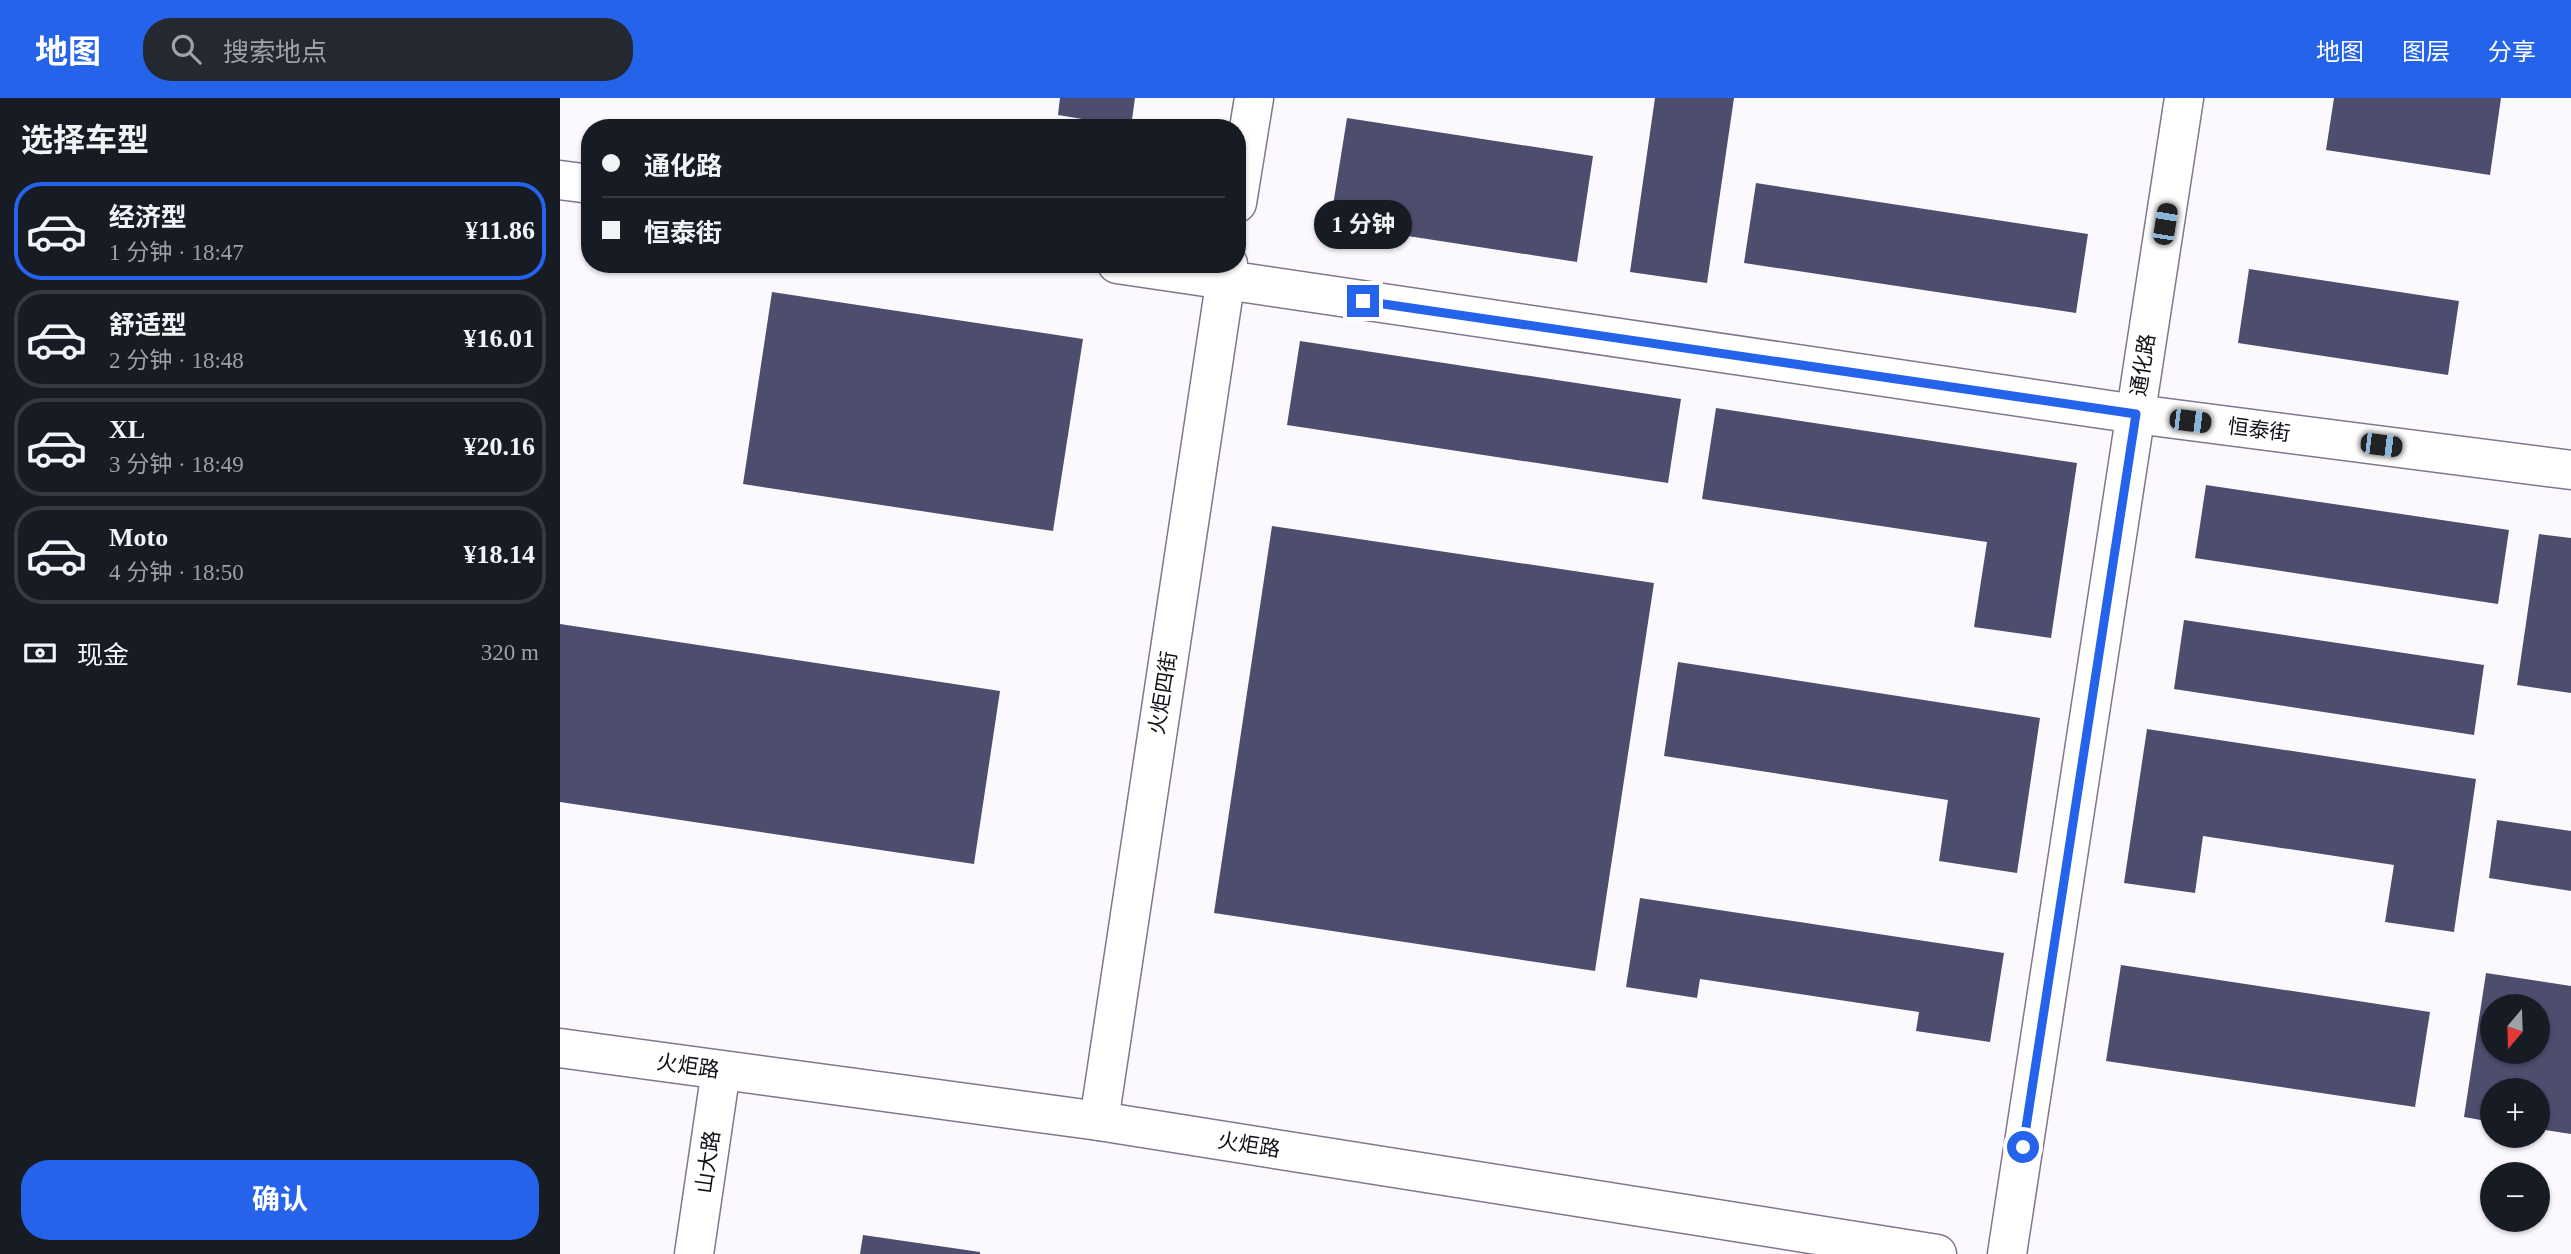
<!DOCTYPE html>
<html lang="zh">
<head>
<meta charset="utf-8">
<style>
  :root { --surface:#171b24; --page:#242831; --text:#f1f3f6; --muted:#9ea1a6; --line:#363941; --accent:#2563eb }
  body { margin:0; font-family:"Times New Roman","Noto Sans SC",serif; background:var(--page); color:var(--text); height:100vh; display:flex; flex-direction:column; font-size:26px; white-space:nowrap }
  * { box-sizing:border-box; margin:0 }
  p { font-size:23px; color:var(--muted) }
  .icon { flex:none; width:38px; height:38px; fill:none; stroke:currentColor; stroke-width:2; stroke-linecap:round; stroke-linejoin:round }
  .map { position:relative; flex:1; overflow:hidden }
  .details { display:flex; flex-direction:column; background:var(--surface); width:560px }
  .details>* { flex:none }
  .hud { position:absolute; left:21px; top:21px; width:665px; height:154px; border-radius:28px; box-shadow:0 2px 5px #0004; display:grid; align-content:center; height:154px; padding:0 21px; background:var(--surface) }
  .needle { width:46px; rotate:199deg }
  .fabs { position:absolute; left:1920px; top:896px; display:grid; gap:14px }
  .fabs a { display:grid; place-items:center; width:70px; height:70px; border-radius:50%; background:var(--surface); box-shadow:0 2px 5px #0004; font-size:35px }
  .end { position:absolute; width:32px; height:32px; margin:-16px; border:9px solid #2563eb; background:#fff; box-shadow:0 0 0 4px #fff }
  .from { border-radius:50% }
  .bubble { position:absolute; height:49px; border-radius:24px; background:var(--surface); box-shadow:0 2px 5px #0004; font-size:23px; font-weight:700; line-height:49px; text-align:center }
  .car { position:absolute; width:21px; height:42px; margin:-21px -10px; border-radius:9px; box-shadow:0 0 5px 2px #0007; background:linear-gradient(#222 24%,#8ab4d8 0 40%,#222 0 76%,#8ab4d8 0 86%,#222 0) }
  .hud b { display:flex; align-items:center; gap:24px; height:66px; font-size:26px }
  .hud b+b { border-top:2px solid var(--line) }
  .hud i { width:18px; height:18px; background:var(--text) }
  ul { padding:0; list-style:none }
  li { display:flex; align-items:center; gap:21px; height:98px; margin:0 14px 10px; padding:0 7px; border:4px solid var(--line); border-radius:28px }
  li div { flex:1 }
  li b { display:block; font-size:26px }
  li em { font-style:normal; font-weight:700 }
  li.on { border-color:var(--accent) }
  li>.icon { width:63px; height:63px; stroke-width:1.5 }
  h2 { padding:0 21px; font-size:32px; line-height:84px }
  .pay { display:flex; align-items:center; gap:18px; height:77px; padding:0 21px; font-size:26px }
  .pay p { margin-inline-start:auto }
  .cta { display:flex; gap:14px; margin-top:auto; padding:14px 21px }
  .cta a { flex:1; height:80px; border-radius:28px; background:var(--accent); color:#fff; font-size:28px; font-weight:700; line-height:80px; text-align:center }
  header { display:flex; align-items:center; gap:42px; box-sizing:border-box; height:98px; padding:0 35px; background:var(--accent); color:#fff }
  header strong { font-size:33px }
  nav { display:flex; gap:38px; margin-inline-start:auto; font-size:24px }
  .search { width:490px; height:63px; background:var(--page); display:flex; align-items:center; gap:18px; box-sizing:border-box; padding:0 24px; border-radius:28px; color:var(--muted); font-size:26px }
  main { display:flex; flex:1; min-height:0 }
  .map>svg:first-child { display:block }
</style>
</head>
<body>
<header>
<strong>地图</strong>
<div class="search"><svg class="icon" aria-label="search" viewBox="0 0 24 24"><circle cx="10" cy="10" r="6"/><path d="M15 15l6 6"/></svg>搜索地点</div>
<nav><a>地图</a><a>图层</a><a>分享</a></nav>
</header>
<main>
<section class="details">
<h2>选择车型</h2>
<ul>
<li class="on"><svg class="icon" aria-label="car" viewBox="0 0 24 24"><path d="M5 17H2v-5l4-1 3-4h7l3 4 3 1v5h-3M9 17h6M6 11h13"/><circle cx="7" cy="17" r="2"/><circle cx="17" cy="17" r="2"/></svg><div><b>经济型</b><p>1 分钟 · 18:47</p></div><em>¥11.86</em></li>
<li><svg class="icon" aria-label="car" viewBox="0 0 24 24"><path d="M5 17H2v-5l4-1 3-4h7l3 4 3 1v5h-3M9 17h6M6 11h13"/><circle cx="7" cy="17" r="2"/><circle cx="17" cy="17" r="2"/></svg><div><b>舒适型</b><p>2 分钟 · 18:48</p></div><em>¥16.01</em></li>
<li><svg class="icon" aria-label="car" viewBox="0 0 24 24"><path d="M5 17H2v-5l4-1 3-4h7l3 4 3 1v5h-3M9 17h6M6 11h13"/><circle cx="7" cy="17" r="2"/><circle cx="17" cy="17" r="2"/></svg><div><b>XL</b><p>3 分钟 · 18:49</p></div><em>¥20.16</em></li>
<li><svg class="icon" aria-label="car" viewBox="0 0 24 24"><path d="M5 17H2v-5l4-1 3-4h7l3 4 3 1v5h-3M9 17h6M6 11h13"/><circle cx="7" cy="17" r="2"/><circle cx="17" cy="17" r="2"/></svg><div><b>Moto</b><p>4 分钟 · 18:50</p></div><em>¥18.14</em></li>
</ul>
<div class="pay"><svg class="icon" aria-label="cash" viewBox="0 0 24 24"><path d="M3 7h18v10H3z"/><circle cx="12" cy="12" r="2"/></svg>现金<p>320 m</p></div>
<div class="cta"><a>确认</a></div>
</section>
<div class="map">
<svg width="2011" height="1156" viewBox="0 0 2011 1156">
  <rect width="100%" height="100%" fill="#fcf9fe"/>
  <path fill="#4d4d6d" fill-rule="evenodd" d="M500,0H575L571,29L498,17Z
    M1095,0H1174L1147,185L1070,174Z
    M1774,0H1941L1930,77L1766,52Z
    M787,20L1033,58L1017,164L770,126Z
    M1196,85L1528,136L1516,215L1184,165Z
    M1689,171L1899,203L1888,277L1678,245Z
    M212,194L523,241L493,433L183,386Z
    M740,243L1121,301L1108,385L727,327Z
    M1156,310L1517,365L1491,540L1414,529L1427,444L1142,401Z
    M1646,387L1949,432L1938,506L1635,460Z
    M712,428L1094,485L1035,873L654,815Z
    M1979,436L2011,440V595L1957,587Z
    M1624,522L1924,567L1914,637L1614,591Z
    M0,526L440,593L414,766L0,704Z
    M1118,564L1480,620L1457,775L1379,763L1388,702L1104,658Z
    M1587,631L1916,681L1894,834L1825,824L1834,767L1643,738L1635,795L1564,785Z
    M1937,722L2011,733V793L1929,780Z
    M1080,800L1444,855L1430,944L1356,933L1359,914L1140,881L1137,900L1066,889Z
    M1561,867L1870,914L1855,1009L1546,963Z
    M1926,875L2011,888V1036L1978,1031V992H1932V1024L1904,1019ZM1932,908H1978V954H1932Z
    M303,1137L420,1154V1156H300Z"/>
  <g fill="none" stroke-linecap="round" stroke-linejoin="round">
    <defs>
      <path id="minor" d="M0,82L30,86
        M677,105L694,0
        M557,166L1576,316L2011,372
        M539,1023L668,166
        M1447,1156L1624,0"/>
      <path id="secondary" d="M0,950L539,1023L1377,1156
        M134,1156L161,972"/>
    </defs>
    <use href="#minor" stroke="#81768d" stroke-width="41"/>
    <use href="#secondary" stroke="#81768d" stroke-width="41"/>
    <use href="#minor" stroke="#fff" stroke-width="38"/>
    <use href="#secondary" stroke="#fff" stroke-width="38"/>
  </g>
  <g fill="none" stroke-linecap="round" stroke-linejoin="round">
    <path stroke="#2563eb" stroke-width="9" d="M803,203L1576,316L1463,1049"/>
  </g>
  <g text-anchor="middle" stroke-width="7" stroke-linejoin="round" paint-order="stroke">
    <g font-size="21" fill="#120e16" stroke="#fff">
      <text transform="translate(1583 267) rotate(-81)" y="7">通化路</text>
      <text transform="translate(1699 332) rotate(7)" y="7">恒泰街</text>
      <text transform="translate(603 595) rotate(-81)" y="7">火炬四街</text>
      <text transform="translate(128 968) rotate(8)" y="7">火炬路</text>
      <text transform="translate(689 1047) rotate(9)" y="7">火炬路</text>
      <text transform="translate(148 1064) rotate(-82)" y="7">山大路</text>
    </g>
  </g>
</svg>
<div class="fabs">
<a><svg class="needle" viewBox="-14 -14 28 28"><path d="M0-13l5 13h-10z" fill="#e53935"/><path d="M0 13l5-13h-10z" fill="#9ea1a6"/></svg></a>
<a>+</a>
<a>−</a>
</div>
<i class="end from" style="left:1463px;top:1049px"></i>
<i class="end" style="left:803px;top:203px"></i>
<div class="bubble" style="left:754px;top:102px;width:98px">1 分钟</div>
<i class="car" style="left:1605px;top:126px;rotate:9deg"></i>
<i class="car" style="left:1630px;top:323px;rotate:97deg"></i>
<i class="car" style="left:1821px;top:347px;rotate:97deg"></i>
<div class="hud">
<b><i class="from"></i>通化路</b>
<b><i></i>恒泰街</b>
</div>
</div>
</main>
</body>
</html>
